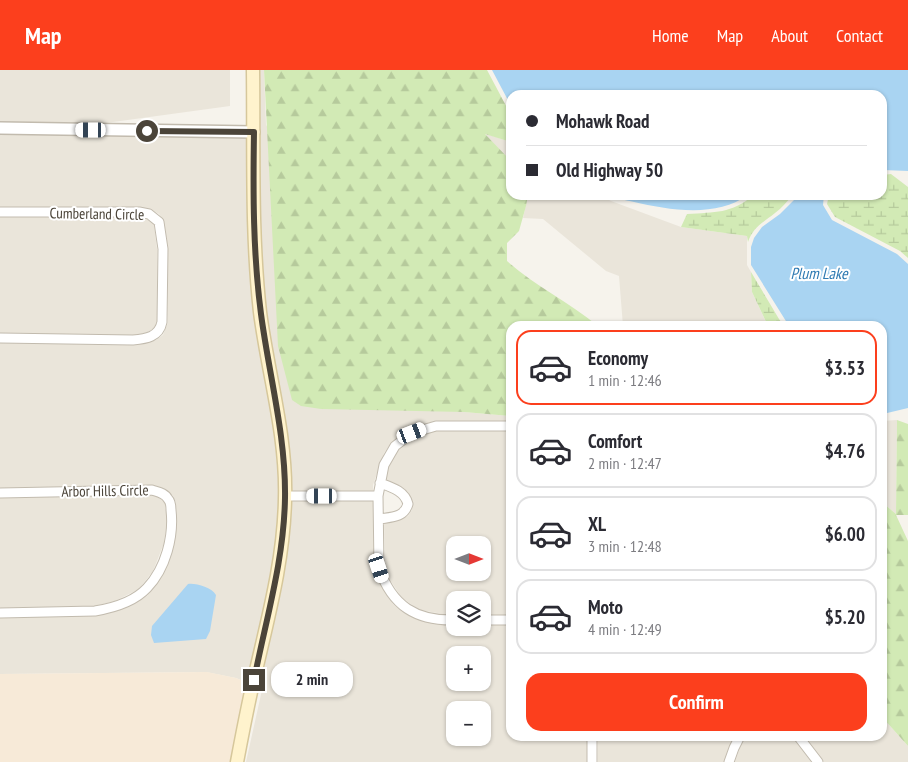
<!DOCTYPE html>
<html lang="en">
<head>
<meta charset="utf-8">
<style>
  :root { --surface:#fff; --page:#f2f2f3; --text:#2b2b33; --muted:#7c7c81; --line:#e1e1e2; --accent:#fc3f1d }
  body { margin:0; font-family:"PT Sans Narrow",sans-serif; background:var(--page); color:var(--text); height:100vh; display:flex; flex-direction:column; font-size:19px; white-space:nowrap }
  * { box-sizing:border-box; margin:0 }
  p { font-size:16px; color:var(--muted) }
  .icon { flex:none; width:28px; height:28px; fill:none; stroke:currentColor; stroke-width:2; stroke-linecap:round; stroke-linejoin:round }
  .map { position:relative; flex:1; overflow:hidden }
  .side { position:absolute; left:506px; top:251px; width:381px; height:420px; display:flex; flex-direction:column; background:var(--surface); border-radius:15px; box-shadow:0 1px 4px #0004 }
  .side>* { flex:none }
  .banner { position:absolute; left:506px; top:20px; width:381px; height:110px; border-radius:15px; box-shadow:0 1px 4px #0004; display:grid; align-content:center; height:110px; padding:0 20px; background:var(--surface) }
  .needle { width:32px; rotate:90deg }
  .buttons { position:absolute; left:446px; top:466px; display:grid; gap:10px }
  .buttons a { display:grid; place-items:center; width:45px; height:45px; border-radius:10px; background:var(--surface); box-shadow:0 1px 4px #0004; font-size:25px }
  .end { position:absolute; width:22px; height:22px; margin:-11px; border:6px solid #4b4439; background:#fff; box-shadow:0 0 0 2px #fff }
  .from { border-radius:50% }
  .bubble { position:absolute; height:35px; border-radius:15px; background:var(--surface); box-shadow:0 1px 4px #0004; font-size:16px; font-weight:600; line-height:35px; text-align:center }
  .car { position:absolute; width:15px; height:30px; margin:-15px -8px; border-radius:6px; box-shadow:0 0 4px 1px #0007; background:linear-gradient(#fff 24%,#345 0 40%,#fff 0 76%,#345 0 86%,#fff 0) }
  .banner b { display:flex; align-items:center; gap:18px; height:48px; font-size:19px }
  .banner b+b { border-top:1px solid var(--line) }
  .banner i { width:12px; height:12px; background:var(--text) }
  ul { padding:9px 0 0; list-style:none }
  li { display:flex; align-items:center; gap:15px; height:75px; margin:0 10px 8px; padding:0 10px; border:2px solid var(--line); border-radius:15px }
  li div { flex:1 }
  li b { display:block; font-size:19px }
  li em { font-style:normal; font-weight:600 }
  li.selected { border-color:var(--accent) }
  li>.icon { width:45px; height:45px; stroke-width:1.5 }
  .button { display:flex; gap:10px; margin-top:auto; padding:10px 20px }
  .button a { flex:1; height:58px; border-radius:15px; background:var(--accent); color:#fff; font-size:20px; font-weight:600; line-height:58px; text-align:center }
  header { display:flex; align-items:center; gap:30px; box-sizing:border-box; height:70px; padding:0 25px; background:var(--accent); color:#fff }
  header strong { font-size:24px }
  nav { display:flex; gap:28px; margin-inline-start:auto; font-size:18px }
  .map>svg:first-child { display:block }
</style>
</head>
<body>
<header>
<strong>Map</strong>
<nav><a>Home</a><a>Map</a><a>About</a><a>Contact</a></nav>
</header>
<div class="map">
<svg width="908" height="692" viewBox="0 0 908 692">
  <defs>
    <pattern id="forest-firs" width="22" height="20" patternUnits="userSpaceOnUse" patternTransform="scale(1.25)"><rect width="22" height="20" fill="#d2eab5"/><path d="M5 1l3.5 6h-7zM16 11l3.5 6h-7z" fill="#b6ca9c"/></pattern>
    <pattern id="wetland-marsh" width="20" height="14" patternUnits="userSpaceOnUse" patternTransform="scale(1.25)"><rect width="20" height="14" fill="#d2eab5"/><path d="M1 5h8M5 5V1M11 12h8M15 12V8" fill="none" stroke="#b6ca9c"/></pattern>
  </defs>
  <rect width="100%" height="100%" fill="#f6f3ec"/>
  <path fill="#eae5da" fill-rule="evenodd" d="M0,0H230V36L91,55L0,54Z
    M258,0H264L266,55L464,342L511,346V351H434L410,359L391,373L384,383L373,415V421H290L262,203L259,150Z
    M0,63L248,67L280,426L278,462L272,504L248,613L236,608L206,602L0,604V548L96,545L119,540L131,535L147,526L162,506L171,486L177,453L176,432L173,426L167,420L152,415L0,418V273L133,275L156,270L163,265L168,252V179L164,151L159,144L152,140L139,137L0,138Z
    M484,63L511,72V91L502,83Z
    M528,125H599L611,131L681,157L747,166V195L751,202L752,222L766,252L760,256H623L619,206L606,201L543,149L523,148Z
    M0,147H139L151,151L154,154L157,179V252L154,259L143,264L133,266L0,263Z
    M897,350L896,444L883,433V351Z
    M436,361H511V545H483L482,530H455V546L420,540L402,528L388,507L385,497L384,453L408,446L412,440L413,433L408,422L400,416L386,410L389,396L399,379L406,373L425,363ZM455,475H482V502H455Z
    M151,425L160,428L165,433L167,452L164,473L153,501L139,519L115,531L95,536L0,538V428Z
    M291,430H373L374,498L378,511L393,534L404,543L415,549L432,553L455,555V558H482L483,555H511V666H587V692H246L262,620L258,618L261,600L283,505L289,463ZM455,585H482V612H455ZM455,640H482V668H455Z
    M883,648L908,676V692H824L805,666H882Z
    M598,666H734L724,692H598Z
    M746,666H792L811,692H735L739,680Z"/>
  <path fill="#f7ead8" d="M207,602L236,608L248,613L231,692H0V604Z"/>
  <path fill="url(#forest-firs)" d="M264,0H487L511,45V72L485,64L511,91V125H528L526,136L519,161L507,173V191C535,216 569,232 598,256H511V346L464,342L321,339L301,336L292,330L278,276Z
    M897,350L908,354V445H896L908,471V676L883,648V433L896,444Z"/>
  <path fill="url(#wetland-marsh)" d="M891,104L908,117V188L900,181L835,147L827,134L829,125H882L883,105Z
    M754,125H793C787,131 782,138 775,143C764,152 753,157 748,172L747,166L681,157L687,144C716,142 730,144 754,125Z
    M751,202L779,249L784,256H768L752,222Z"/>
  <path fill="#a9d4f2" d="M492,0H908V101L883,100L882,25H511V36Z
    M608,125H747C718,148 668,140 634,132C626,130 617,129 608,125Z
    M799,125H824L823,135L832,150L897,184L908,194V338L883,344L882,256H789L751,195V177L754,168L762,157L780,144Z
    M188,514C196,513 211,517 216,525L210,561L206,569L154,573L151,565L152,556Z"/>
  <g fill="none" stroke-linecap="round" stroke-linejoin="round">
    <defs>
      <path id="minor" d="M0,142H139L149,144L159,152L163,179L162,252C159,267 146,269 133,270L0,268
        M0,423L152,420C158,422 165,423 168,429C171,432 171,436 171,440C174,466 166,498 147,518C134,532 113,538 95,541L0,543
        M285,426H378
        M379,449C391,447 404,448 408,434C405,421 391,417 380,413
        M455,550C416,551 392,536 379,498L378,426L384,395L395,376L412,363L436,356H511
        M482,550H511
        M798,666L818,692
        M592,692V666
        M729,692L734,678L740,666"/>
      <path id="tertiary" d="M0,58L254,62"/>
      <path id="secondary" d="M237,692C243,660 249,628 257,596C270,540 284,486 285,429C287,366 268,304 260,242C251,161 254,81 253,0"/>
    </defs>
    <use href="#minor" stroke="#c2bbae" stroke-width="11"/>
    <use href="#tertiary" stroke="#c2bbae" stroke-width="14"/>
    <use href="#secondary" stroke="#d6c79b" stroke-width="15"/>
    <use href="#minor" stroke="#fff" stroke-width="9"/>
    <use href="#tertiary" stroke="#fff" stroke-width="11"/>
    <use href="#secondary" stroke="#fff3cd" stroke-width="12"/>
  </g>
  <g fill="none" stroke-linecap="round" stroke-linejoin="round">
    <path stroke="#4b4439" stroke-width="6" d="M147,61L254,62C253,123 253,183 261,244C269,305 286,366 285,428C284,490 266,549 254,610"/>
  </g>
  <g text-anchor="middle" stroke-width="4" stroke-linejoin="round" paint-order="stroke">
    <g font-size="15" fill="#4b4439" stroke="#fff">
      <text transform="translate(97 144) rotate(1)" y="5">Cumberland Circle</text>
      <text transform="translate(105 421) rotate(-1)" y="5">Arbor Hills Circle</text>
    </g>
    <g font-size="16" font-style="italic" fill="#2e7ab2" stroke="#fff">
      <text x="819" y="209">Plum Lake</text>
    </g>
  </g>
</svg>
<div class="buttons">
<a><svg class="needle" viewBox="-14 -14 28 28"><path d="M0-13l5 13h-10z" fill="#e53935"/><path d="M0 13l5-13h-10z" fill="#7c7c81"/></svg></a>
<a><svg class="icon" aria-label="layers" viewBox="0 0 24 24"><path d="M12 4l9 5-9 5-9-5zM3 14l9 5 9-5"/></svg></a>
<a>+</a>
<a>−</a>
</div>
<i class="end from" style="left:147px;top:61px"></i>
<i class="end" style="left:254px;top:610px"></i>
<div class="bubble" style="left:271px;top:592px;width:82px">2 min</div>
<i class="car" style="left:91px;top:60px;rotate:270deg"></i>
<i class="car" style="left:412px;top:363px;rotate:69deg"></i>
<i class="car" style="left:322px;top:426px;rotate:270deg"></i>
<i class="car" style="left:379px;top:498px;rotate:162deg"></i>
<div class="banner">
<b><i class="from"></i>Mohawk Road</b>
<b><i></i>Old Highway 50</b>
</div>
<section class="side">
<ul>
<li class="selected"><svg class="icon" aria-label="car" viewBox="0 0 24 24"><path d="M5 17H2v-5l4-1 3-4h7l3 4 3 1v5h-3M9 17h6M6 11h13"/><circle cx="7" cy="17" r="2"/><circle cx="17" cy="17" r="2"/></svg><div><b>Economy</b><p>1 min · 12:46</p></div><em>$3.53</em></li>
<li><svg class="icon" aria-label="car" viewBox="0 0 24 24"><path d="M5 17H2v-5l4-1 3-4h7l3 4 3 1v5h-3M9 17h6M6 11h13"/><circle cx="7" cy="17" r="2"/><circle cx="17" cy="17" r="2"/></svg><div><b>Comfort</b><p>2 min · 12:47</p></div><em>$4.76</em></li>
<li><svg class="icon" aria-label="car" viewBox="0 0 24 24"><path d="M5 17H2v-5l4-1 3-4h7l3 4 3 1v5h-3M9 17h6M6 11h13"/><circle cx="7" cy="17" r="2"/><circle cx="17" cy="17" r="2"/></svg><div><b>XL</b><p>3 min · 12:48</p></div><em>$6.00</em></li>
<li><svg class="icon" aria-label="car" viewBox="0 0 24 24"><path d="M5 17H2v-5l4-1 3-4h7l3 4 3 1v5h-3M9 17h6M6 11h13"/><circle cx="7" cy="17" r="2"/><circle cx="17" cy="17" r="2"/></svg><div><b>Moto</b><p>4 min · 12:49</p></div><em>$5.20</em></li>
</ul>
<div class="button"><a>Confirm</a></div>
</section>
</div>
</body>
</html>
